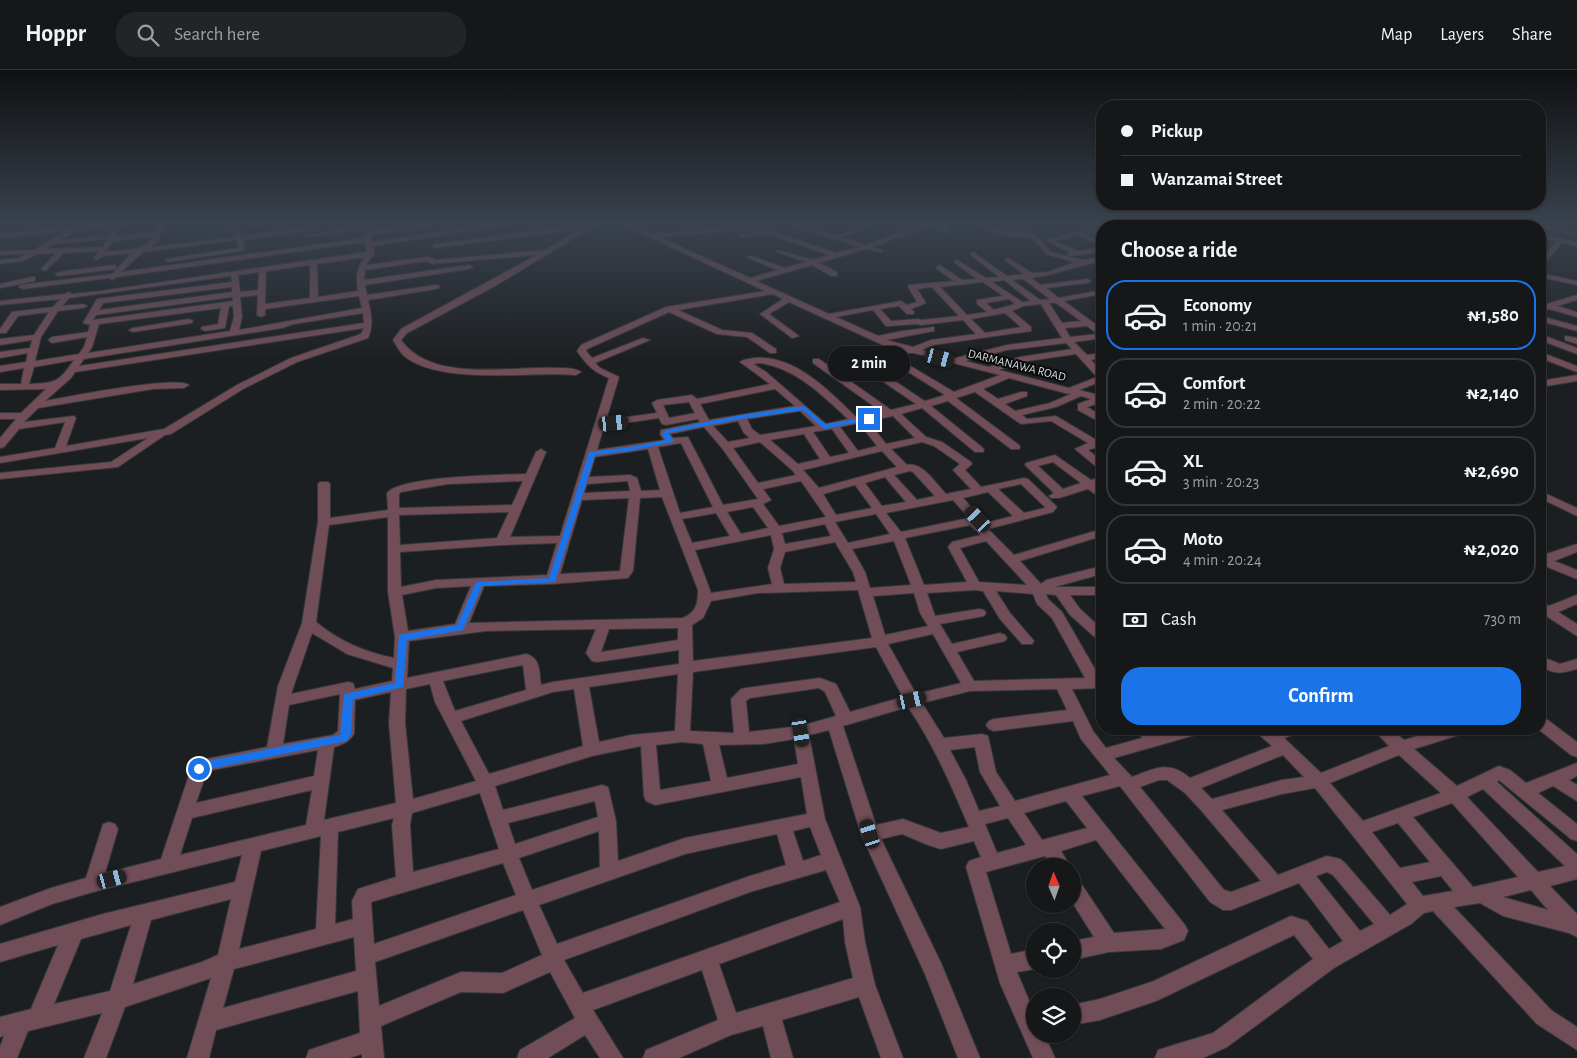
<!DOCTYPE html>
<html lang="en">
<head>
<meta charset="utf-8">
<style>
  :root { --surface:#151719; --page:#222426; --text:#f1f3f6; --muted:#9d9fa2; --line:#343638; --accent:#1a73e8 }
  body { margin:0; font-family:"Alegreya Sans",sans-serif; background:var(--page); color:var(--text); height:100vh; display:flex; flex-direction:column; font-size:19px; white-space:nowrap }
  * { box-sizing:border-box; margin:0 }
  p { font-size:16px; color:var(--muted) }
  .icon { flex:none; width:28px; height:28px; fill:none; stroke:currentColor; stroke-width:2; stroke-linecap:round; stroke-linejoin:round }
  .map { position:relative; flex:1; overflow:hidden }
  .sheet { position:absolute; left:1096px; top:150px; width:450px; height:515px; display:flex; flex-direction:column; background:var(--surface); border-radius:20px; box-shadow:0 1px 4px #0004,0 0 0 1px var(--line) }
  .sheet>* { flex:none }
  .hud { position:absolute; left:1096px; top:30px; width:450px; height:110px; border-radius:20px; box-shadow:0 1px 4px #0004,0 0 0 1px var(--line); display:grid; align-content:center; height:110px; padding:0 25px; background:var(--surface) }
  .needle { width:32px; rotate:358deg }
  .controls { position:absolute; left:1026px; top:788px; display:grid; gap:10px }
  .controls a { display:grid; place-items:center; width:55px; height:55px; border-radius:50%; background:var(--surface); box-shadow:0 1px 4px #0004,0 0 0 1px var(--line); font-size:25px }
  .end { position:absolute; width:22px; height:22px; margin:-11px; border:6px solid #1a73e8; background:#fff; box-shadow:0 0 0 2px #fff }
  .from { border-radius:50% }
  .bubble { position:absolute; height:35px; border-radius:18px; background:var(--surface); box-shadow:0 1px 4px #0004,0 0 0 1px var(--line); font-size:16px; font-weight:600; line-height:35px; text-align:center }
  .car { position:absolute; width:15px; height:30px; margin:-15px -8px; border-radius:6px; box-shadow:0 0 4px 1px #0007; background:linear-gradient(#222 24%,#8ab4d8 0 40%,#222 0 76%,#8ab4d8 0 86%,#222 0) }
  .hud b { display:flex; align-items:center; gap:18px; height:48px; font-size:19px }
  .hud b+b { border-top:1px solid var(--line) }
  .hud i { width:12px; height:12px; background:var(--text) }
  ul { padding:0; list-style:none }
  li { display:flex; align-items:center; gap:15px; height:70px; margin:0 10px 8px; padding:0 15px; border:2px solid var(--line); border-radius:20px }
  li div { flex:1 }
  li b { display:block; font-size:19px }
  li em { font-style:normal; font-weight:600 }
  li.on { border-color:var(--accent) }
  li>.icon { width:45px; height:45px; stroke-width:1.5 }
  h2 { padding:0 25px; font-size:22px; line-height:60px }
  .pay { display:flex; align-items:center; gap:12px; height:55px; padding:0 25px; font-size:19px }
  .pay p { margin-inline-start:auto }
  .button { display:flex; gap:10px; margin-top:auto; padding:10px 25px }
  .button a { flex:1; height:58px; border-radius:20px; background:var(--accent); color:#fff; font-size:20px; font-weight:600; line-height:58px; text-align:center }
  header { display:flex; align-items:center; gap:30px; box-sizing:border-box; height:70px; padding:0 25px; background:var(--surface); border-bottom:1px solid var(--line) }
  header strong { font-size:24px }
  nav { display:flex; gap:28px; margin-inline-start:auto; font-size:18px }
  .search { width:350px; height:45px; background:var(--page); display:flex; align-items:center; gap:12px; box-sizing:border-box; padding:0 18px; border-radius:20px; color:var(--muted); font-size:19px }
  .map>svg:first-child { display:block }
</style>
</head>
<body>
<header>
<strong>Hoppr</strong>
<div class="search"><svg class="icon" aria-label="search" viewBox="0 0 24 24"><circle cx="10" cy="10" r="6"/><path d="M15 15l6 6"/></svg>Search here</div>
<nav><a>Map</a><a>Layers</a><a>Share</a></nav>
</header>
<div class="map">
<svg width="1577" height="988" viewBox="0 0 1577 988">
  <rect width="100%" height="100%" fill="#1c1f21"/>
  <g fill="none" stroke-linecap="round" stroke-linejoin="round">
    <defs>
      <path id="minor" d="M79,153H87L85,155L130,153L120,156L115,167L155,162L160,153H166L157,172L150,177L236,167L234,161L225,159L228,153H234L232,157L239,158L242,166L313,156V153H319L320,157L314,160L243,170L245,179L242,181L168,192L165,190L166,189L238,178L237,170L143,182L121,202L364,168V163L367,159L308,167L305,165L368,155L369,153H375L373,160L438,153L441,155L371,164L372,172L501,153H518L373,176L374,184L366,195L427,187L433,188L435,190L545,180L581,159L435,178L432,176L435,174L599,153L495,216L407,263L401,270C432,313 508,296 555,298C563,298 574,297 581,302L576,305C529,301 442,316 404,286C400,282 396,275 393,270L401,259L537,185L432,194L427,191L365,200L364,210L469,195L473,197L469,199L365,215L367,225L436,215L440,217L436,219L368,230C371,243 374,255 368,268L297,292L243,319L171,364L165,365L118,397L0,409V403L111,392L148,368L0,393V387L55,378L65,352L19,359L4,377L0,378V368L16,349H0V343H21L46,319L0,320V314H21L24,298L0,302V296L26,292L28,283L0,288V282L30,278L32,270L0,275V269L34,265L49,242L18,246L6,263H0V259L12,242L53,237L60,229L0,235V231L65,224L69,222L72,224L101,221L367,182L365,172L117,207L112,210L109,208L23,219L19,217L20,215L112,204L132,183L103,186L97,190L94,188L99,181L64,183L45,201L41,199L56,183L37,184L23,191L0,194V190L19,188L26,184L0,185V181L34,180L66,161L0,168V164L74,156ZM114,156L109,165L61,170L77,160ZM153,166C146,183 122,180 106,181L113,171ZM107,169L103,177L44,179L54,174ZM365,187C356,198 356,208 358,221L318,227L317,194ZM310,195V228L265,234L266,201ZM259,202L258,220L240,222L238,205ZM231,206L232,212L97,229L83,253L90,255L88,262L52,267L48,270L52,273L87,267L84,277L79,284L35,291L41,267L58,241L83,238L87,236L83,234L62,236L69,228ZM232,217V222L99,240L103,233ZM258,225L257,245L261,247L265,245V239L359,226L362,238L239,260L242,247L240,227ZM233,227V231L93,250L96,245ZM229,236H233L234,247L230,261L88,283L92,277L99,254L221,238L218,254L202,257L201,259L205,261L225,258ZM363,243L364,253L79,296L84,289L282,258L294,254ZM364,258L361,264L291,288L237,315L164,359L66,376L76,348L74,346L24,352L38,338L153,319L184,318L189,315C177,305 66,327 45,331L71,308L75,302ZM74,290C59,312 56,313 29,314L34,297Z
        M252,153H273L258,157Z
        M619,153L631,155L658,153L637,158L651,164L755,156L756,157L753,159L659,167L750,208L778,200L748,188V186H752L785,198L806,192L777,182V180L813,190L829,185L768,164L743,167L740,165L760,161V159L771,161L836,183L859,177L784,153C802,153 817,163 834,165C845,166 861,153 875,153L842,167L866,175L925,153H936L948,159V161L946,162L931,155L872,177L882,180V182L866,179L819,193L837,202V206H831L812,195L756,211L829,244L901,231L907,235L917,232L908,217L909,215L954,211L937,199L936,197L940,195L962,210L977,209L955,193V191L957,190L986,208L999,207L971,185L970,184L973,182L1007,206L1024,204L1006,191L1005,190L1008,188L1032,203L1048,202L1075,192L1046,184C1030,161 1029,170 1006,166C997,164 984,158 977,153C993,153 1002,162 1020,162L1006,153C1023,153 1042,168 1050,182L1083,190L1102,187V191C1078,195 1056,205 1031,208L1041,215L1087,209L1091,211L1087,213L1046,218L1059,228L1102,220V224L1064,231L1102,259V268L1074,272L1087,285L1102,283V287L1091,290L1102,302V311L1079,320L1102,326V332L1087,337L1102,346V353L1078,340V334L1091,329L1081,326L1056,337L1022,345L1027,349L1056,346L1098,371H1102V376L1088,380L1102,391V399L1098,398L1075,379L1088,373L1051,351L1021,354L975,322L956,328L1019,375L1020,377L1019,379H1011L948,331L931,336L983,378L984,380L983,382H975L922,338L901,344L926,367L942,372L971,392L972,394L965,400L981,417L1024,408L1028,409L1055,435L1057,437L1053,442L988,459L1014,485L1102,459V466L1020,491L1041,514L1046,510L1102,496V504L1054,517H1102V525H1070L1080,539L1102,559V571L1097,569L1070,545L1056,525L1046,524L1048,529L1062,542L1100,608H1102V618L1072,619L1093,661L1106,678L1142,668L1136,659H1152L1156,664L1176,659H1205L1202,663L1114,688L1132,707C1155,698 1169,690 1190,708L1272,676L1257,663L1254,659H1302L1299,663L1284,668L1321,703L1389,676L1373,659H1391L1404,670L1441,659H1468L1465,663L1414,679L1457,716L1499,696L1510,700L1526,713L1577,693V706L1569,710L1577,715V731L1553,716L1538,723L1577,754V771L1571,769L1499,710L1497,712L1577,784V809L1550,816L1577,844V867L1569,863L1503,846L1480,833L1454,837L1551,940L1577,957V980L1537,954L1433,841L1424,843L1411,854L1334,898L1227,977L1203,988H1155L1158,980L1213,963L1313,889L1294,865L1156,931L1100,950L1072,955V935L1100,929L1154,911L1291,846L1307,851L1329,879L1343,871L1299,813L1231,840H1223L1210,832L1120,716L1082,726L1185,855L1188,861L1184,870L1161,879L1109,882L1072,890V871L1094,867L1072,832V807L1078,809L1114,863L1165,859L1096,770L1061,781L1070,796H1051L1045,786L986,802L1011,884L1035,879V899L1017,902L1035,945V964H1044L1055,988H1033L1000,913L966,797L969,791L981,787L974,771L941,779L928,775L902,764L881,769L941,893L980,988H958L925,904L861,764L829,660L809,665L825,749L860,837L865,872L875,915L903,988H881L859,927L782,950L793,988H771L763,956L731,965L679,988H643L646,980L718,950L702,900L593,940L623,988H600L585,965L548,988H517L520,980L575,948L550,902L503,923L461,922L381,956L384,988H362V984L349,988H306L309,980L360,963L358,921L216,960L209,988H187L211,908L125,937L106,988H84L102,943L28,961L17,988H0V977L4,966L0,967V947L31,939L58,875L0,892V874L103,844L235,812L242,785L93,822L52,834L0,855V837L51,818L86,808L103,754L109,752L115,754L118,759L105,803L161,789L190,702L196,691L267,677L278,616L302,553L318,452V414L320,412H328L330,414V448L388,440L387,423C401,406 500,405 526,404L536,382L541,379L546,382L510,467L560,466L609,308C592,301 587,295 577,281L581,275L666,237L765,221ZM1023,209L1050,229L1040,230L1012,210ZM1004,210L1031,231L1022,232L992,212ZM983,212L1003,226L977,230V234L987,242L967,245L940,217ZM932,217L959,246L922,250L918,249L891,251L880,239L899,236L907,244H913L914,242L911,239L926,233L917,219ZM773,224L783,229L760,244L792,268L799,266L769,244L789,232L883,275L902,280L886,288L945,325L925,331C910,322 860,285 846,287V291L866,300L916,334L891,340L819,289H813V293L882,342L857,348C830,322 795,284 754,288C749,289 744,289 740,292L770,314L697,329L692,325L657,330L652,333L657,343L606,350L619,307L600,298L595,293L650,270L643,268L592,288L586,281L587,279L669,242L717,264L747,267L770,283H776V279L752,263L722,260L678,240ZM1009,229L1015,234L994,240L986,233ZM1049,233H1056L1081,251L1062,253ZM1041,234L1062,268L1007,275L956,288L922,280L933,275L1031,261V257L1012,241L1023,236ZM873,240L886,256H889L916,254L921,255L963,250L976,264L931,270L913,277L886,270L934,261V257L902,261L878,266L836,247ZM1005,243L1021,257L985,263L971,249ZM1087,256L1098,264L1070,267L1065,258ZM1066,273L1072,279L1020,287L989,297L965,291L1007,280ZM908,283H914L1000,305L954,322L897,288ZM1076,284L1097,307L1069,318L999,300L1021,292ZM760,293C797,299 822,325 848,349L826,354L766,302L753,294ZM1009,308L1065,323L1071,324L1050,333L1015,341L1005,334L1027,326V322H1021L998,329L983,319ZM775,319L795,336L709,350L700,334ZM689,332L695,343L669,348L663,335ZM800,341L816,356L760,365L752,359L747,349ZM893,346L915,368L886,374L868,351ZM659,348L662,354L666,355L698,349L700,352L661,360L660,364L664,370L597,380L604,356ZM738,351L744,363L750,368L728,372L713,356ZM859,353L877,376L858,381L840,357ZM704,357L722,378L758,429L723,435L688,367L673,368L670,364ZM832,359L849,383L830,387L813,362ZM804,364L820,389L798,394L770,370ZM760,372L792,400L796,405L758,413L733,378ZM922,372L934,376L960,394L953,400L971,419L946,424C937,415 922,391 907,395L891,379ZM681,373L713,437L680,443L658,377ZM648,379L660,420L641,421L637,408L630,405L589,407L595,387ZM882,381L897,397L819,418L803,400ZM910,401L913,402L935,426L917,430L894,405ZM885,407L906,432L882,436L865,413ZM523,411L512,435L399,438V424L401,422L448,414ZM628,411L630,421L584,423L587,414ZM801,411L826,447L779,456L763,434L771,430L763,419ZM1021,414L1045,437V438L1024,443L998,419ZM855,415L872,438L836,445L823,424ZM988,422L1013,446L982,454L981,448L963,428ZM662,427L698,520C698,534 696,542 683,548L469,553L484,516L552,514L628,508L633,501L640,428ZM629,428L620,501L560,504L582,430ZM953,430L969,448L901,462L886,443ZM753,437L768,458L741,464L727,442ZM509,442L497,468L400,475L399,445ZM716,443L730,466L692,473L682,449ZM876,444L890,464L848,473L835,452ZM388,447V522L395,567L394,588C364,582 339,571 316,552L329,455ZM825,454L831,466L785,474L782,463ZM970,455L981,465L952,472L948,477L967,512L924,515L905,468ZM771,465L774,479L768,498L772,514L711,523L695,480ZM894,471L911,515L870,518L865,502L852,479ZM986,471L1027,515L979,512L960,478ZM835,472L853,502L856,512L784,514L780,498L785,482ZM557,473L547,505L436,510L401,517L400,482L502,475ZM471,516L455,554L408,561L402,525L436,518ZM858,520L872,568L693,591L692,555L703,548L711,531L758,523ZM975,520L983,521L1000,549L1022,574H1032L1034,571L1010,543L996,521L1033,524L1037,534L1052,548L1085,608L974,611L957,582L1005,571L1007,568L1005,565L1000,563L952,574L940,554L979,547L984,546L986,543L984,540L979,539L935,546L927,523ZM914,523L920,543L928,556L885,565L873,526ZM678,558V570L601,582L609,559ZM596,559L586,583L592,591L597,592L679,580V594L553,612L541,615C539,602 541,588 526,584L407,608L409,571L486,561ZM312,563L347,584L393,598L392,611L355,619L353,613L348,612L291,624ZM933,564L961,613L916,624L888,574ZM876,577L903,627L850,642L836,614L820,608L746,618L741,619L731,629L734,663L690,661L693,602ZM523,595L526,620L455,641L443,611ZM678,604L675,661L631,665L599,672L589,617ZM430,614L435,632L476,711L413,729L405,653L406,619ZM819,618L825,622L836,646L801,656L749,662L746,631L750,628ZM574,619L583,676L489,704L461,651L553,622ZM1057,619L1067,640L994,649L989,651L986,655L989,659L994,661L1073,651L1081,669L1110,705L1015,731L996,702L988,666L982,664L944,668L922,633L970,621ZM391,622L389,653L396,733L324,750L334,677C342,675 350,671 354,664L355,630ZM340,624L338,661L333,665L283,674L289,635ZM908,637C934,675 951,715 969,757L941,763L903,749L876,755L843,656ZM794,669L798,694L727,708L719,675L764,674ZM682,672L703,674L711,711L660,720L656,675ZM641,676L644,726L646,731L655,735L801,707L807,744L685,768L618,791L616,751L608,717L602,715L503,740L495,716L592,686ZM975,677L980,702L1000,736L979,741L966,710L950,680ZM318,680L314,706L196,733L207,701ZM1283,685L1304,707L1282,710L1212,729L1201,718ZM1399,685L1441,723L1363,751L1330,713ZM1159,710H1167L1185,723L1200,739L1261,811L1231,822L1224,820L1140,717ZM1315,718L1407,834L1390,845L1345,793L1340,789L1327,786L1278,805L1222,740L1282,724ZM1483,719L1565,796L1538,802L1467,727ZM312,720L306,755L180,785L192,748ZM480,723L499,779L413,802L410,755L412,743ZM595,731L598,747L515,774L508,753ZM1066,731L1087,758L1042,770L1024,743ZM1452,733L1518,807L1473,817L1413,747ZM394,748L392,755L396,807L358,819L352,831L353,849L335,854L338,762ZM1008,748L1026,775L997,783L985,754ZM1398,753L1430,792L1400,798L1372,762ZM810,757L821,785L803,791L793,761ZM599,761L600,797L532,820L519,788ZM777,764L786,795L750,806L557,874L539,835L685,784ZM321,766L316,859L239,879L261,781ZM503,793L516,825L374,874L371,832ZM826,800L840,832L583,923L564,890L750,822ZM1327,802L1333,805L1374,854L1360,861L1316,806ZM1441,806L1453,821L1423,826L1412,812ZM1531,820L1548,840L1503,827ZM231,829L218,885L202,892L133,914L151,850ZM523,840L542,885L502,903L461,902L379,936L375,892ZM843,849L845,872L853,908L736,943L719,894ZM131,855L110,921L54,934L81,869ZM354,867L356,901L223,938L234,899Z
        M1113,153H1123L1116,156H1107Z
        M1132,153H1141L1146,156H1138Z
        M1155,153H1164L1169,156H1161Z
        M1179,153H1188L1193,156H1185Z
        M1220,153H1229L1234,156H1226Z
        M1238,153H1247L1252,156H1244Z
        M1280,153H1290L1295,156H1286Z
        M1325,153L1322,156H1305Z
        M1372,153H1382L1375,156H1366Z
        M1406,153H1417L1423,156H1414Z
        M1440,153H1451L1457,156H1448Z
        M1480,153L1470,156H1458L1466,153Z
        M1492,153H1503L1509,156H1500Z
        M1526,153H1538L1575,163L1572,165Z
        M1090,158L1102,162V166L1090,162L1084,164L1102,172V176L1077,165L1055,171L1078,181L1102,178V182L1070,186L1067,184L1069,182L1046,171Z
        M1540,164L1577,172V176L1562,173L1540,198V191L1556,171L1540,168Z
        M113,195H116V199L59,206L55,204L59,202Z
        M1540,203L1577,211V215L1540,207Z
        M32,207H35V211L0,218V214Z
        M1577,225V230L1557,236L1577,242V247L1549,239L1540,241V236Z
        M1540,246L1577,256V261L1540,251Z
        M189,249L193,251L192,253L133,262L129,260L133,258Z
        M1540,264L1577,278V284L1540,270Z
        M1565,266L1577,268V274L1565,270Z
        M1540,282L1577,296V302L1540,288Z
        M1577,305V311L1540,317V311Z
        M1055,385L1091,410L1102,407V413L1098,415L1102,419V427L1098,426L1088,419L1059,428H1051L1049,426L1054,423L1025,395L1026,393ZM1053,392L1081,413L1063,419L1038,396Z
        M1540,421L1577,438V446L1540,428Z
        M1577,474V482L1554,491L1577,500V509L1540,494V486Z
        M1577,525V534L1558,542L1577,554V566L1540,542V532L1549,536Z
        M1540,586L1560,594L1577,589V599C1560,604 1557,604 1540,597Z
        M1540,646L1545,648L1577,672V687L1571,685L1538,659H1540Z"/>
    </defs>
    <use href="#minor" stroke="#36393b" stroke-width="2"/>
    <use href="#minor" fill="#714e57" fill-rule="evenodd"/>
  </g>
  <linearGradient id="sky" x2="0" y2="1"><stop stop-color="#0f1112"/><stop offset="0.53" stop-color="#3a424e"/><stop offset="1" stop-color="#3a424e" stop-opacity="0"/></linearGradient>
  <rect width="1577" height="291" fill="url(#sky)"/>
  <path fill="#1a73e8" d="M804,336L825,354L869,347L872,349L824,359L803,340L741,349L668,363L674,371L673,372L630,381L595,385L555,512L482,516L463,560L407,570L403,617L353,629L351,664L347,671L205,700L199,703L196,702L194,699L202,692L340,665L344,624L395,613L399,565L457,555L476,512L549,508L589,382L630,377L666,370L662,364L666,360L741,345Z"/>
  <g text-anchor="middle" stroke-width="4" stroke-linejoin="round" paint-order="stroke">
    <g font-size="12" fill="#d8dadb" stroke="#08090a">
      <text transform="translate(1017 295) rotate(14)" y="4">DARMANAWA ROAD</text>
    </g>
  </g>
</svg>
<div class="controls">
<a><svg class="needle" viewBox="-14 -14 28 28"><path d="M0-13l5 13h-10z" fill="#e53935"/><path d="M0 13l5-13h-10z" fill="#9d9fa2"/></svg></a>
<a><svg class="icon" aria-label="locate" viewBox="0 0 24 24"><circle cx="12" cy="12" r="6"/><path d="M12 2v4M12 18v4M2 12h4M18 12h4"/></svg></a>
<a><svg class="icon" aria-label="layers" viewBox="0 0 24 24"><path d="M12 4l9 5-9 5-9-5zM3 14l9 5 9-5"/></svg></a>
</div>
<i class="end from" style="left:199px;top:699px"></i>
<i class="end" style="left:869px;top:349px"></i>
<div class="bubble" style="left:828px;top:276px;width:82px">2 min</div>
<i class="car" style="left:940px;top:288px;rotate:105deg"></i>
<i class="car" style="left:614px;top:353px;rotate:84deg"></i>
<i class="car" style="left:978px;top:449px;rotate:317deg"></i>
<i class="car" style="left:912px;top:630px;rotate:77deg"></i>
<i class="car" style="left:801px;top:662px;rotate:170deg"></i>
<i class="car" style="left:870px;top:764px;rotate:342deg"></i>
<i class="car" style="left:112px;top:809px;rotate:75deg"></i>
<div class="hud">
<b><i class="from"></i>Pickup</b>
<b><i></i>Wanzamai Street</b>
</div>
<section class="sheet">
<h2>Choose a ride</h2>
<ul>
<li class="on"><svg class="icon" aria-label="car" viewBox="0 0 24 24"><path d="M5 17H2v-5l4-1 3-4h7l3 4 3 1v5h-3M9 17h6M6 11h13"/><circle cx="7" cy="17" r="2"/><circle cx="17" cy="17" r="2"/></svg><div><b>Economy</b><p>1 min · 20:21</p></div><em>₦1,580</em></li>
<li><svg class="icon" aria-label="car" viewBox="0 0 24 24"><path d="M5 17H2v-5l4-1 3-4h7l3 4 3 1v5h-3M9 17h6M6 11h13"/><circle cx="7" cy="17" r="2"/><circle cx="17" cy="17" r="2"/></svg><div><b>Comfort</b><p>2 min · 20:22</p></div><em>₦2,140</em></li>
<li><svg class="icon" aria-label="car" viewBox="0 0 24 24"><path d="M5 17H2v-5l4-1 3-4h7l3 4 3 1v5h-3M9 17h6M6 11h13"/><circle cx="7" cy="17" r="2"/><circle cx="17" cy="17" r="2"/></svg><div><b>XL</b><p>3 min · 20:23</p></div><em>₦2,690</em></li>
<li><svg class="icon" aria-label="car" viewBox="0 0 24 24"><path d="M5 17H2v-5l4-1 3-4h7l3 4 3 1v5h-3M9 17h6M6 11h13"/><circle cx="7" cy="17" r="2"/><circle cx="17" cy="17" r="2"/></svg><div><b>Moto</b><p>4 min · 20:24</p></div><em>₦2,020</em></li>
</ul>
<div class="pay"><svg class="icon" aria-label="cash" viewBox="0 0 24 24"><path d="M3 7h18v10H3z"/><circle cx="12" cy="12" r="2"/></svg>Cash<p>730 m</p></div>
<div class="button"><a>Confirm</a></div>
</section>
</div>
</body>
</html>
